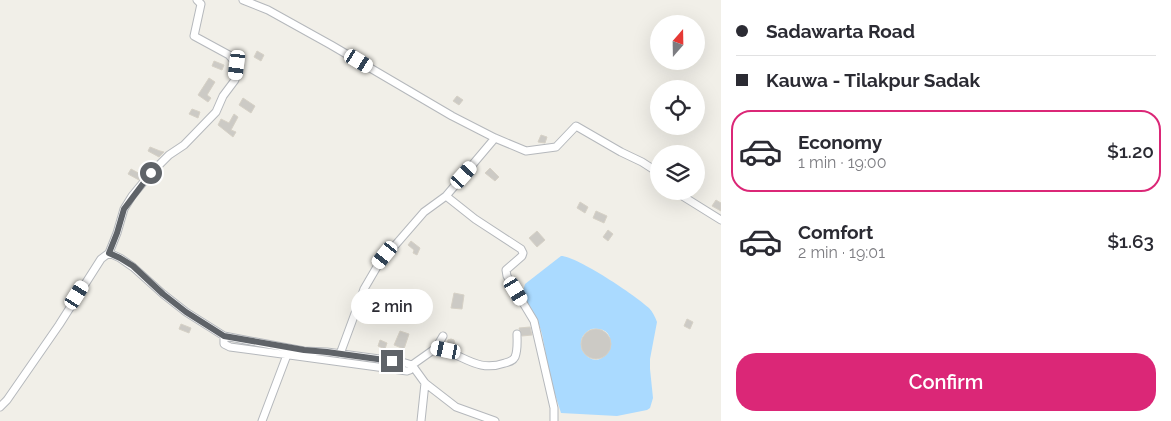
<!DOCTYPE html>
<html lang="en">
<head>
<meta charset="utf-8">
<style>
  :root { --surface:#fff; --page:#f2f2f3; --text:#2b2b33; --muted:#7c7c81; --line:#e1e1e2; --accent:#db2777 }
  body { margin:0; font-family:Raleway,sans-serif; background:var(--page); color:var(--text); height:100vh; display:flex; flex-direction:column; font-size:19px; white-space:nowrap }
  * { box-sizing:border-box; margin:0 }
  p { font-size:16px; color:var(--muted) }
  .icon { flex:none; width:28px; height:28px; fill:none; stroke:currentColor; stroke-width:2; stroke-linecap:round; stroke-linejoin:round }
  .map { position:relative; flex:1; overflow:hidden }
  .details { display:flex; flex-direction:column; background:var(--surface); width:450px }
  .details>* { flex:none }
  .guide { display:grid; align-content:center; height:110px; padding:0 15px; background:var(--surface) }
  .needle { width:32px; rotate:20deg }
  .tools { position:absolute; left:650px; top:15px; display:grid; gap:10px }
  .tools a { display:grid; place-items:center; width:55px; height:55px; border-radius:50%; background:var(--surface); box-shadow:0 5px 20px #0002; font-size:25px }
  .end { position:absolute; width:22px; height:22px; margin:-11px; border:6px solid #5f6368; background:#fff; box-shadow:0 0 0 2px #fff }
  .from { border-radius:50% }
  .bubble { position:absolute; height:35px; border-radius:18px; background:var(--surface); box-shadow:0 5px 20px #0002; font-size:16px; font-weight:600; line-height:35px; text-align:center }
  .car { position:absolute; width:15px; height:30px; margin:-15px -8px; border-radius:6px; box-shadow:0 0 4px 1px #0007; background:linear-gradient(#fff 24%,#345 0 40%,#fff 0 76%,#345 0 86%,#fff 0) }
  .guide b { display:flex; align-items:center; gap:18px; height:48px; font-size:19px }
  .guide b+b { border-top:1px solid var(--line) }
  .guide i { width:12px; height:12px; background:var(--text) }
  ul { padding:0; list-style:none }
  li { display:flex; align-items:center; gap:15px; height:82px; margin:0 10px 8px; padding:0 5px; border:2px solid transparent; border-radius:20px }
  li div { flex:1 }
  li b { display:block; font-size:19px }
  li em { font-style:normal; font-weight:600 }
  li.on { border-color:var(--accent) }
  li>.icon { width:45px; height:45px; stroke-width:1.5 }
  .cta { display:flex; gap:10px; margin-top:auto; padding:10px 15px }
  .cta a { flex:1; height:58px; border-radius:20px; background:var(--accent); color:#fff; font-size:20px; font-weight:600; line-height:58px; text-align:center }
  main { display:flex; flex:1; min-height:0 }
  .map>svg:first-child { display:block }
</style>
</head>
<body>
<main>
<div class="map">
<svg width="721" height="421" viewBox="0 0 721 421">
  <rect width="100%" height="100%" fill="#f1efe8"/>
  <path fill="#aadaff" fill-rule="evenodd" d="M561,256C577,256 636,296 649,308C653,312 655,317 657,322L650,359V369L653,398L650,408L647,410L617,416L561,413L551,382L542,334L538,321L526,301L523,291L525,284ZM591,329C629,324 603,382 582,350C579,340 582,334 591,329Z"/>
  <path fill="#cccac5" stroke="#d6d1c6" d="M257,51L264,55L261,61L254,57Z
    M214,61L224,65L222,70L212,66Z
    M209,78L215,82L207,95L211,98L208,102L198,95Z
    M457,96L463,100L459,105L453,101Z
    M243,98L255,106L251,113L239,105Z
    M192,109L200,112L198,118L189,114Z
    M234,114L238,117L231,130L236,132L233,137L218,125L221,119L229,123Z
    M541,135L547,137L545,143L538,142Z
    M150,147L160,151L164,152L159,157L148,151Z
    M490,168L499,177L495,181L485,173Z
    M131,169L142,175L139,180L128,174Z
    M716,200L721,203V211L712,206Z
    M580,202L588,207L585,213L577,208Z
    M596,211L607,216L604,223L593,218Z
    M608,230L613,234L608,241L603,237Z
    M537,231L545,240L537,247L529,238Z
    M411,241L420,248L417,255L413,253L414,250L408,245Z
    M454,293L464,295L462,309L451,308Z
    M687,319L693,322L690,329L684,326Z
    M181,324L191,328L189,333L179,329Z
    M530,327L532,335L522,336L519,328Z
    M581 344a15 15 0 1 1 30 0a15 15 0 1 1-30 0Z
    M400,331L409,334L404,349L394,345Z
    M447 343a4 4 0 1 1 8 0a4 4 0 1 1-8 0Z
    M380,340L387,343L385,349L378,346Z"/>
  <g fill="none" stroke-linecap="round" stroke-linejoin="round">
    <defs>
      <path id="minor" d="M243,0L268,10L331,45L452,116L495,138L526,151L556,147L576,126L621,152L642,162L659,173
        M678,191L684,197L721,220
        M446,196L475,219L521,249L523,253L522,256L506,270L507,276L534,321L554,408V421
        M109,253L120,258L133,267L163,294L186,312L224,336L304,351L327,352L402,362L412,365L425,383L456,407L495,421
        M224,336V344L230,347L407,371L410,370L412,365L436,348L443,336
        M436,348C464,354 476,373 505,363C509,362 513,361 515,357C518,350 517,341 517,334
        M340,354L364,289L378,265L424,212L446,196L495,138
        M0,407L7,400L59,325L101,259L109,253L117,233L124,209L132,196L151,173L169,155L184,145L216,112L223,96L235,80L237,65L229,55L194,36L201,4L197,0
        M262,421L287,355
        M421,421L425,383"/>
    </defs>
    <use href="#minor" stroke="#b5b8bc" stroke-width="9"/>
    <use href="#minor" stroke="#fff" stroke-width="7"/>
  </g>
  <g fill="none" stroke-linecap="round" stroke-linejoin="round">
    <path stroke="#5f6368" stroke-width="6" d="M151,173L124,209L117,233L109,253L120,258L133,266L163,294L186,312L224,336L304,350L327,352L392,361"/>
  </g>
</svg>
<div class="tools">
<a><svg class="needle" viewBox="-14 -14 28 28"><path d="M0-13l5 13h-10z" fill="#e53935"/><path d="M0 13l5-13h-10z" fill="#7c7c81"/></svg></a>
<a><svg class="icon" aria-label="locate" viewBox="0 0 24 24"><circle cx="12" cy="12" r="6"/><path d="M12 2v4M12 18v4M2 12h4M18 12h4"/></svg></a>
<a><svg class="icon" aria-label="layers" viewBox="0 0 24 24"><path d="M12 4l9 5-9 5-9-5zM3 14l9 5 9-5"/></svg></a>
</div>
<i class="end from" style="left:151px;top:173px"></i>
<i class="end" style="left:392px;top:361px"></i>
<div class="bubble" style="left:351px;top:289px;width:82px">2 min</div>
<i class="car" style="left:359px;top:61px;rotate:121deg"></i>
<i class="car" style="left:237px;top:65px;rotate:187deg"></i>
<i class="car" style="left:464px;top:175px;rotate:42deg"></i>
<i class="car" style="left:385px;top:255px;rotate:219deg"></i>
<i class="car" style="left:516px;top:291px;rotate:149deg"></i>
<i class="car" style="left:77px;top:295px;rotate:32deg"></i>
<i class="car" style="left:446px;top:350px;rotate:282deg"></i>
</div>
<section class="details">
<div class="guide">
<b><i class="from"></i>Sadawarta Road</b>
<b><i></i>Kauwa - Tilakpur Sadak</b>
</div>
<ul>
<li class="on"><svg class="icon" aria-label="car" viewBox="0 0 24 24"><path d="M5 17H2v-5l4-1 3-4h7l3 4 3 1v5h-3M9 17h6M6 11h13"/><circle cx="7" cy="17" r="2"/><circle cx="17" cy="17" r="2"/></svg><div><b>Economy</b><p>1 min · 19:00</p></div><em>$1.20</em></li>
<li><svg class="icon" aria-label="car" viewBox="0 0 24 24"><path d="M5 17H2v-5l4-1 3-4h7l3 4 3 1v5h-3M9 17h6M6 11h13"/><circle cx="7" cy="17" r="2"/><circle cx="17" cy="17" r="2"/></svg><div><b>Comfort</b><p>2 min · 19:01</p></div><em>$1.63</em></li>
</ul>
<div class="cta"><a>Confirm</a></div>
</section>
</main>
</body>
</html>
